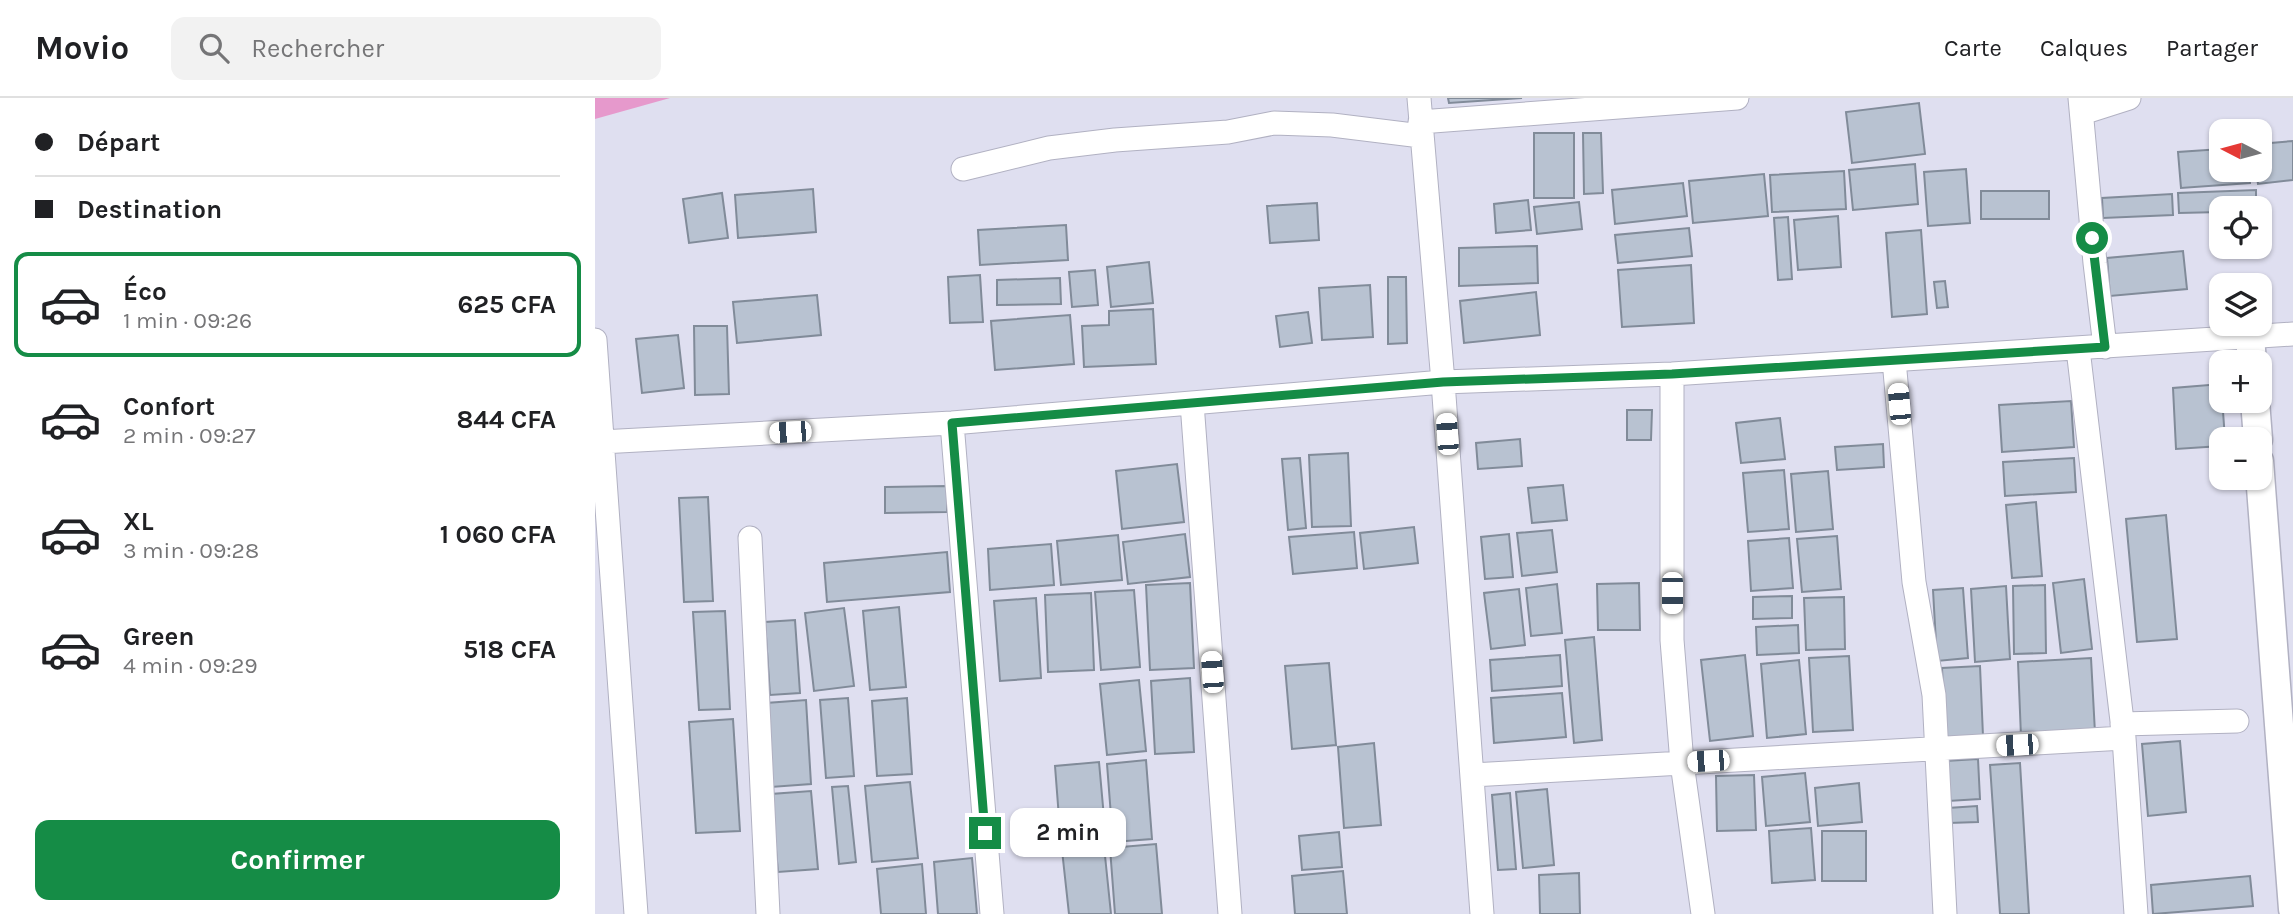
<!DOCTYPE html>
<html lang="fr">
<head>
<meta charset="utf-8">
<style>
  :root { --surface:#fff; --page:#f2f2f2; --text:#202124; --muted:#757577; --line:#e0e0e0; --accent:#158c46 }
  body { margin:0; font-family:Karla,sans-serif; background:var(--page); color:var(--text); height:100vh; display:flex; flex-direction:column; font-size:26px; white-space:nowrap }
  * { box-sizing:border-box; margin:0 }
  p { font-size:23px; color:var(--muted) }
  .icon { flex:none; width:38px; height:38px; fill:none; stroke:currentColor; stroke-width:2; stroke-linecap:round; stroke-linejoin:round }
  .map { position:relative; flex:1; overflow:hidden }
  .panel { display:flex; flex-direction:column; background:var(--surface); width:595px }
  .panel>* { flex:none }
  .hud { display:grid; align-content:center; height:154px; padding:0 35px; background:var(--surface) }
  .needle { width:46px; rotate:276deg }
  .tools { position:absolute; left:1614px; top:21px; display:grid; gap:14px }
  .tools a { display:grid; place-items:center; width:63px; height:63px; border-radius:14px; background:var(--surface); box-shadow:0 2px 5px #0004; font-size:35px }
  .end { position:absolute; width:32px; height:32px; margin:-16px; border:9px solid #158c46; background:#fff; box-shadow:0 0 0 4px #fff }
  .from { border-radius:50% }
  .bubble { position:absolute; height:49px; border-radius:14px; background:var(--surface); box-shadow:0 2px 5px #0004; font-size:23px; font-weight:700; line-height:49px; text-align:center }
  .car { position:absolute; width:21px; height:42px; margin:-21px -10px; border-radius:9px; box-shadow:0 0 5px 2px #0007; background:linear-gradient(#fff 24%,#345 0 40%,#fff 0 76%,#345 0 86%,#fff 0) }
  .hud b { display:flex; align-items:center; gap:24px; height:66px; font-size:26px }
  .hud b+b { border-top:2px solid var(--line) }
  .hud i { width:18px; height:18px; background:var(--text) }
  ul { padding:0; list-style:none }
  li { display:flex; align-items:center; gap:21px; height:105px; margin:0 14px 10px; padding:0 21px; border:4px solid transparent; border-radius:14px }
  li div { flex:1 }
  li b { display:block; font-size:26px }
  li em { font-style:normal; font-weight:700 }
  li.on { border-color:var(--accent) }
  li>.icon { width:63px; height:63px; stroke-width:1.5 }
  .cta { display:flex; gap:14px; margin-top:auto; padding:14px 35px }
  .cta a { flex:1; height:80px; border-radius:14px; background:var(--accent); color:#fff; font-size:28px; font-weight:700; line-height:80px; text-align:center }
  header { display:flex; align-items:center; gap:42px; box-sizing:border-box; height:98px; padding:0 35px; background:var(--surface); border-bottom:2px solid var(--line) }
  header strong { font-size:33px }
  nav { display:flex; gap:38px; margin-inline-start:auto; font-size:24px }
  .search { width:490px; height:63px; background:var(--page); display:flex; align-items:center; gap:18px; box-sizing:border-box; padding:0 24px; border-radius:14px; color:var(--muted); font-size:26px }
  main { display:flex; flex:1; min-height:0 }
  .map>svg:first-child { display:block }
</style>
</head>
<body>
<header>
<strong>Movio</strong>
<div class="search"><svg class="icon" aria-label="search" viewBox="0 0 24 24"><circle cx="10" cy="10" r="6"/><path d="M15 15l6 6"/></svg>Rechercher</div>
<nav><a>Carte</a><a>Calques</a><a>Partager</a></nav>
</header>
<main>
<section class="panel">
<div class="hud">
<b><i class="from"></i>Départ</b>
<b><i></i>Destination</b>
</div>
<ul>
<li class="on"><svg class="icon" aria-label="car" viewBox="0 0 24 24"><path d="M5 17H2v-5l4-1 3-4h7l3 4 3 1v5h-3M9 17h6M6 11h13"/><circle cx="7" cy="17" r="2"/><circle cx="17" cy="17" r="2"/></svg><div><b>Éco</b><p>1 min · 09:26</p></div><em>625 CFA</em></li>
<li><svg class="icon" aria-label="car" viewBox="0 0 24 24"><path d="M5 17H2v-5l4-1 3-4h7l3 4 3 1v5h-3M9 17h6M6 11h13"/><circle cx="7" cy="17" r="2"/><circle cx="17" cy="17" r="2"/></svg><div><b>Confort</b><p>2 min · 09:27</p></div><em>844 CFA</em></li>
<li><svg class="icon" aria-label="car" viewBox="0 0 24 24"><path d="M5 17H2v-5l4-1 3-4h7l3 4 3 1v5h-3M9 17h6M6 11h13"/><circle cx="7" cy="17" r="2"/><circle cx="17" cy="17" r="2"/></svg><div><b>XL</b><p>3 min · 09:28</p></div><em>1 060 CFA</em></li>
<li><svg class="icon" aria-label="car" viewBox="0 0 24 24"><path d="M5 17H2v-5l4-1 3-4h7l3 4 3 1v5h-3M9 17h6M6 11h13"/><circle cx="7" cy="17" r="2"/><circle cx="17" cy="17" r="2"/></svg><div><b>Green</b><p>4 min · 09:29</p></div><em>518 CFA</em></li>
</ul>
<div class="cta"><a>Confirmer</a></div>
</section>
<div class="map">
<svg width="1698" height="816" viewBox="0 0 1698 816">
  <rect width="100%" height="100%" fill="#dfdff0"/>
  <path fill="#e699cc" d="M0,0H75L0,21Z"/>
  <path fill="#b8c2d1" stroke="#818b99" stroke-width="2" d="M853,0H927L854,5Z
    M1324,5L1330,56L1257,65L1251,14Z
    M939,35H979V100H939Z
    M988,35H1006L1008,95L989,96Z
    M1698,43V82L1663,86L1661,72H1664V46Z
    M1626,51V72H1654L1655,85L1586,90L1583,54Z
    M1320,66L1323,106L1258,112L1254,72Z
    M1371,71L1375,125L1333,128L1329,74Z
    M1249,73L1251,111L1177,114L1175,77Z
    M1169,76L1173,118L1098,125L1094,83Z
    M1088,85L1092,118L1020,126L1017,92Z
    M218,91L221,134L143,140L140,97Z
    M1661,92V110H1626V114L1584,115L1583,95Z
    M1386,93H1454V121H1386Z
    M127,95L133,140L94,145L88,101Z
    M1577,96L1578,117L1508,120L1507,100Z
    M933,102L936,132L901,135L899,106Z
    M984,104L987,131L942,136L939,109Z
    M722,105L724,142L675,145L672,108Z
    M1243,118L1246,169L1203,172L1199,122Z
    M1193,119L1197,181L1183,182L1179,120Z
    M471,127L473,162L385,167L383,132Z
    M1094,130L1097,158L1023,165L1020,137Z
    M1326,132L1332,216L1297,219L1291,135Z
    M942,148L943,185L864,188V150Z
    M1588,153L1592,191L1515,198L1512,160Z
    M554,164L558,205L516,209L512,169Z
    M1096,167L1099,225L1027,229L1023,172Z
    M500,172L503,207L477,209L474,174Z
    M385,177L388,224L355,225L353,179Z
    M793,179H811L812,245L793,246Z
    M465,180L466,206L402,207V182Z
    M1350,183L1353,209L1342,210L1339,184Z
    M775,187L778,239L727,242L724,190Z
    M941,194L945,237L869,245L865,203Z
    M222,197L226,237L142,245L138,204Z
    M558,211L561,266L489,269L487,228L514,227V213Z
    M713,214L717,245L685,249L681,218Z
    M475,217L479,266L400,272L396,223Z
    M99,228H132L134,296L100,297Z
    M83,237L89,290L47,295L41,241Z
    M1626,286L1630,341H1626V348L1581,351L1578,290Z
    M1476,303L1479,349L1407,354L1404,307Z
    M1032,312H1057L1056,342H1032Z
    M1185,320L1190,361L1146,365L1141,325Z
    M925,341L927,368L883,371L881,345Z
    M1288,346L1289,369L1242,372L1240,349Z
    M753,355L756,428L717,429L714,357Z
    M705,360L711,430L693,432L687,361Z
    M1479,360L1481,394L1410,398L1408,364Z
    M582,366L589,424L527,431L521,373Z
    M1189,372L1194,431L1153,434L1148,375Z
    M1233,373L1238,431L1201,434L1196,376Z
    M968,387L972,422L937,425L933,390Z
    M352,388V414L290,415V389Z
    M113,399L118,503L89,504L84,400Z
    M1441,404L1447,478L1417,480L1411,407Z
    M1571,417L1582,541L1542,544L1531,421Z
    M819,429L823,465L769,471L765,435Z
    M957,432L962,474L927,478L922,435Z
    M759,434L762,470L698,476L694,439Z
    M590,436L595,479L533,486L528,444Z
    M914,436L918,479L890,481L886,439Z
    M523,437L527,482L466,487L462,443Z
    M1242,438L1246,491L1207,494L1202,441Z
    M1194,440L1198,490L1156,493L1153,443Z
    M456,446L459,487L395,492L393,451Z
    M352,454L355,494L232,504L229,465Z
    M1489,481L1497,551L1466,555L1458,485Z
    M595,485L599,570L555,572L551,487Z
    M1044,485L1045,532H1003L1002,486Z
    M962,486L967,535L936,538L931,490Z
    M1450,487L1451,555L1419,556L1418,488Z
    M1411,488L1415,561L1380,564L1376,491Z
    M1368,490L1373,560L1342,563L1338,492Z
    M924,491L930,547L896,551L889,495Z
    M539,492L545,569L506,572L500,494Z
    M496,495L499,572L453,574L450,497Z
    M1197,498V520L1158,521V499Z
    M1249,499L1250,551L1211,552L1209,500Z
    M441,500L446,580L405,583L399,503Z
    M304,509L311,589L275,592L268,513Z
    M249,510L259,588L219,593L210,515Z
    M130,513L135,611L104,612L98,514Z
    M200,522L205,595L175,597L170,524Z
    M1203,527L1204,555L1162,557L1161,529Z
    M999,539L1007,642L979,645L970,542Z
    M965,557L967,588L897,593L895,562Z
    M1150,557L1158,638L1115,643L1106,562Z
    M1254,558L1258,632L1218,634L1214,560Z
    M1496,560L1500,635L1426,639L1423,564Z
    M1204,562L1211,636L1172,640L1166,566Z
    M734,565L741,647L697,651L690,568Z
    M1385,568L1388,638L1350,640L1347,570Z
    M595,580L599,654L560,656L556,583Z
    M544,582L551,653L512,657L505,586Z
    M967,595L971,639L899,645L896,600Z
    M253,600L259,678L231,680L225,602Z
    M312,600L317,676L282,678L277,603Z
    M211,602L216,686L176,689L171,605Z
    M138,621L145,733L101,735L94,624Z
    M1585,643L1591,714L1553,718L1547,646Z
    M779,645L786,727L749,730L743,649Z
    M1383,661L1385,701L1353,703L1350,663Z
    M551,662L557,741L518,744L512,666Z
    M504,664L511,742L466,746L460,668Z
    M1425,665L1434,816H1405L1395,667Z
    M1210,675L1215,724L1171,728L1167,679Z
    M1159,677L1161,732L1122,733L1121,678Z
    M315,684L323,760L277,764L270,688Z
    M1264,685L1267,724L1223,728L1220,690Z
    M253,688L261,764L244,766L237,689Z
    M952,691L959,767L928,770L921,694Z
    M216,693L223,771L183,774L176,696Z
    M915,695L921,771L903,772L897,697Z
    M1382,708L1383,724L1354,725L1353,710Z
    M1216,730L1220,782L1177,785L1174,733Z
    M1227,733H1271V783H1227Z
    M744,734L747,769L707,772L704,738Z
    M561,746L567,816H520L515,750Z
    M509,748L516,816H474L467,752Z
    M377,760L382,816H343L339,764Z
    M327,766L331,816H286L282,771Z
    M748,773L752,816H700L697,778Z
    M984,775L985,816H945L944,777Z
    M1655,778L1658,808L1558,816L1556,787Z"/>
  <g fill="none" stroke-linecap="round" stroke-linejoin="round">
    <defs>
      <path id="minor" d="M824,0L848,284L887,816
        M1485,0L1500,165L1510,249
        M1487,15L1534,0
        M825,24L1142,0
        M368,71L454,50L520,42L633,34L679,25L737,27L826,38
        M0,242L41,816
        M1483,251L1529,640L1541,816
        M1299,262L1319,484L1339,597L1350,816
        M1077,276V542L1087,665L1108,816
        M597,305L635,816
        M357,325L397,816
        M6,344L357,325L848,284L1077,276L1698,236
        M155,440L173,816
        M1527,626L1642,623
        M877,677L1529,640"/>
      <path id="tertiary" d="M1655,239L1657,264
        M1660,303L1663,341
        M1664,363L1698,811"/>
    </defs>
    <use href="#minor" stroke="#b1b1c2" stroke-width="25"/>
    <use href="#tertiary" stroke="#b1b1c2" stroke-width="31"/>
    <use href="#minor" stroke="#fff" stroke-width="23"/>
    <use href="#tertiary" stroke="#fff" stroke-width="28"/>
  </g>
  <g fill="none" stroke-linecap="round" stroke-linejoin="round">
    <path stroke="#158c46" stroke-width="9" d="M390,735L357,325L848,284L1077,276L1510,249L1497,140"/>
  </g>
</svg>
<div class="tools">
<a><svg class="needle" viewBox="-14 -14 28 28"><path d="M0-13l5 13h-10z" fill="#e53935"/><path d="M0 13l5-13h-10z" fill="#757577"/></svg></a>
<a><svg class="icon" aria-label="locate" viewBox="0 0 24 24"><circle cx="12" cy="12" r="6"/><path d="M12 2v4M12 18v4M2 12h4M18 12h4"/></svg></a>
<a><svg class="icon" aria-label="layers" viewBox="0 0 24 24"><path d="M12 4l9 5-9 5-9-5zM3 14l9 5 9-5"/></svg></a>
<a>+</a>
<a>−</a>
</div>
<i class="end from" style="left:1497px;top:140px"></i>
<i class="end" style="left:390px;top:735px"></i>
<div class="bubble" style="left:415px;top:710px;width:116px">2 min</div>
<i class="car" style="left:1304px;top:306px;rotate:355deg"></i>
<i class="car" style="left:195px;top:334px;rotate:267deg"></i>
<i class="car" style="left:852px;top:336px;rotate:356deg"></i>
<i class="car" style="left:1077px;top:495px;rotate:180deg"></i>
<i class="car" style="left:617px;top:574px;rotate:356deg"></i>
<i class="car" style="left:1422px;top:647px;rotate:267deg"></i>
<i class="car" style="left:1113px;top:663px;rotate:267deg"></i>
</div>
</main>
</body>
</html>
